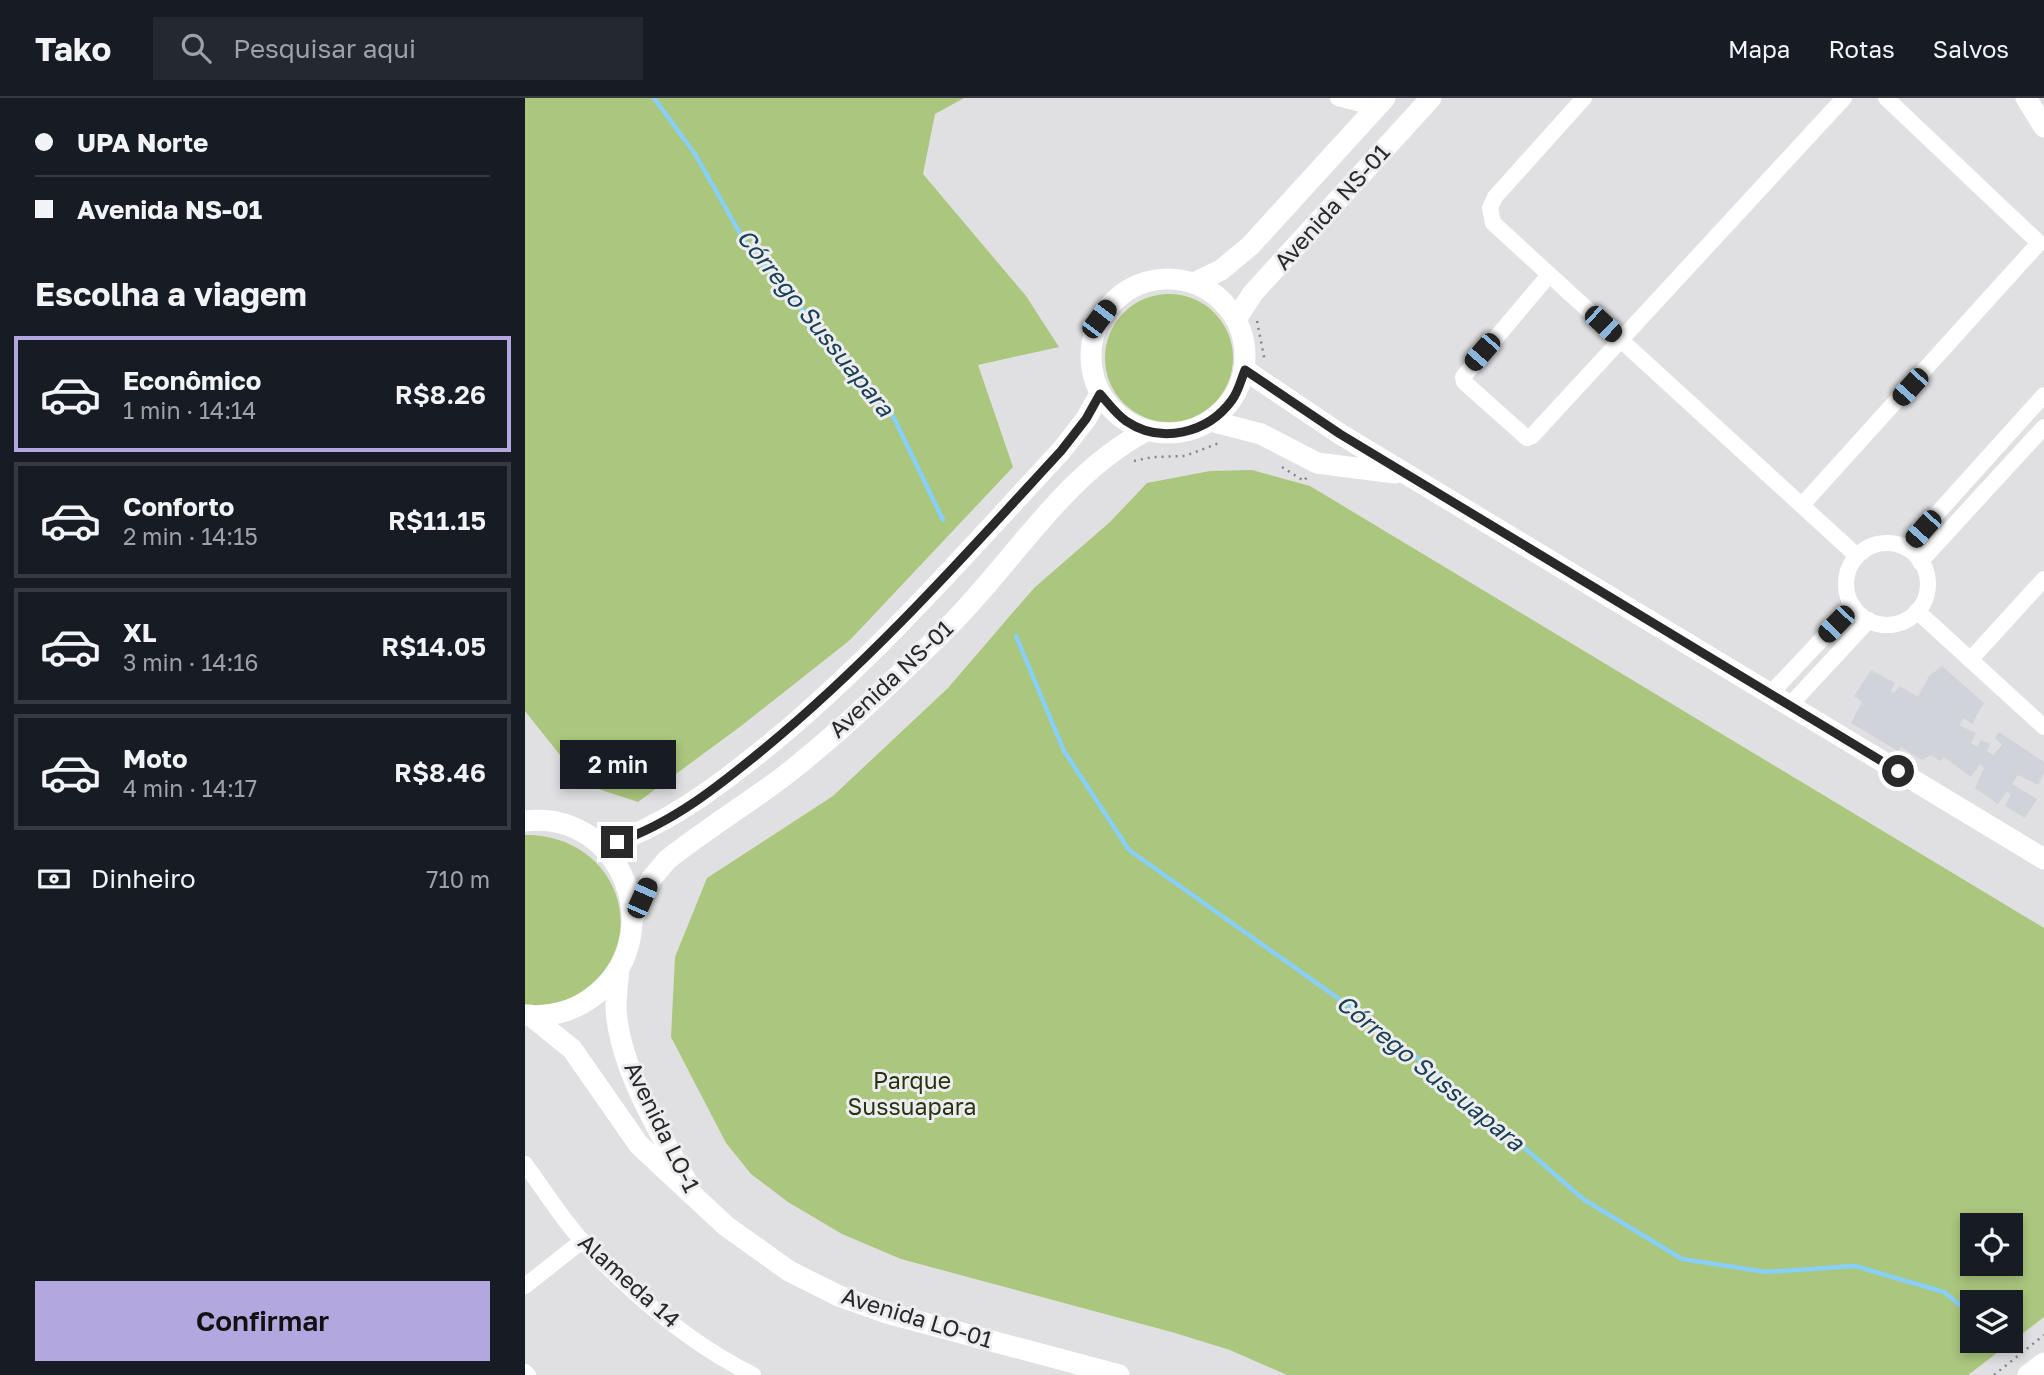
<!DOCTYPE html>
<html lang="pt">
<head>
<meta charset="utf-8">
<style>
  :root { --surface:#171b24; --page:#242831; --text:#f1f3f6; --muted:#9ea1a6; --line:#363941; --accent:#b3a7e0 }
  body { margin:0; font-family:"Golos Text",sans-serif; background:var(--page); color:var(--text); height:100vh; display:flex; flex-direction:column; font-size:26px; white-space:nowrap }
  * { box-sizing:border-box; margin:0 }
  p { font-size:23px; color:var(--muted) }
  .icon { flex:none; width:38px; height:38px; fill:none; stroke:currentColor; stroke-width:2; stroke-linecap:round; stroke-linejoin:round }
  .map { position:relative; flex:1; overflow:hidden }
  .panel { display:flex; flex-direction:column; background:var(--surface); width:525px }
  .panel>* { flex:none }
  .banner { display:grid; align-content:center; height:154px; padding:0 35px; background:var(--surface) }
  .buttons { position:absolute; left:1435px; top:1115px; display:grid; gap:14px }
  .buttons a { display:grid; place-items:center; width:63px; height:63px; border-radius:0px; background:var(--surface); box-shadow:0 4px 10px #0003; font-size:35px }
  .end { position:absolute; width:32px; height:32px; margin:-16px; border:9px solid #29292a; background:#fff; box-shadow:0 0 0 4px #fff }
  .from { border-radius:50% }
  .bubble { position:absolute; height:49px; border-radius:0px; background:var(--surface); box-shadow:0 4px 10px #0003; font-size:23px; font-weight:600; line-height:49px; text-align:center }
  .car { position:absolute; width:21px; height:42px; margin:-21px -10px; border-radius:9px; box-shadow:0 0 5px 2px #0007; background:linear-gradient(#222 24%,#8ab4d8 0 40%,#222 0 76%,#8ab4d8 0 86%,#222 0) }
  .banner b { display:flex; align-items:center; gap:24px; height:66px; font-size:26px }
  .banner b+b { border-top:2px solid var(--line) }
  .banner i { width:18px; height:18px; background:var(--text) }
  ul { padding:0; list-style:none }
  li { display:flex; align-items:center; gap:21px; height:116px; margin:0 14px 10px; padding:0 21px; border:4px solid var(--line); border-radius:0px }
  li div { flex:1 }
  li b { display:block; font-size:26px }
  li em { font-style:normal; font-weight:600 }
  li.on { border-color:var(--accent) }
  li>.icon { width:63px; height:63px; stroke-width:1.5 }
  h2 { padding:0 35px; font-size:32px; line-height:84px }
  .pay { display:flex; align-items:center; gap:18px; height:77px; padding:0 35px; font-size:26px }
  .pay p { margin-inline-start:auto }
  .button { display:flex; gap:14px; margin-top:auto; padding:14px 35px }
  .button a { flex:1; height:80px; border-radius:0px; background:var(--accent); color:#111; font-size:28px; font-weight:600; line-height:80px; text-align:center }
  header { display:flex; align-items:center; gap:42px; box-sizing:border-box; height:98px; padding:0 35px; background:var(--surface); border-bottom:2px solid var(--line) }
  header strong { font-size:33px }
  nav { display:flex; gap:38px; margin-inline-start:auto; font-size:24px }
  .search { width:490px; height:63px; background:var(--page); display:flex; align-items:center; gap:18px; box-sizing:border-box; padding:0 24px; border-radius:0px; color:var(--muted); font-size:26px }
  main { display:flex; flex:1; min-height:0 }
  .map>svg:first-child { display:block }
</style>
</head>
<body>
<header>
<strong>Tako</strong>
<div class="search"><svg class="icon" aria-label="search" viewBox="0 0 24 24"><circle cx="10" cy="10" r="6"/><path d="M15 15l6 6"/></svg>Pesquisar aqui</div>
<nav><a>Mapa</a><a>Rotas</a><a>Salvos</a></nav>
</header>
<main>
<section class="panel">
<div class="banner">
<b><i class="from"></i>UPA Norte</b>
<b><i></i>Avenida NS-01</b>
</div>
<h2>Escolha a viagem</h2>
<ul>
<li class="on"><svg class="icon" aria-label="car" viewBox="0 0 24 24"><path d="M5 17H2v-5l4-1 3-4h7l3 4 3 1v5h-3M9 17h6M6 11h13"/><circle cx="7" cy="17" r="2"/><circle cx="17" cy="17" r="2"/></svg><div><b>Econômico</b><p>1 min · 14:14</p></div><em>R$8.26</em></li>
<li><svg class="icon" aria-label="car" viewBox="0 0 24 24"><path d="M5 17H2v-5l4-1 3-4h7l3 4 3 1v5h-3M9 17h6M6 11h13"/><circle cx="7" cy="17" r="2"/><circle cx="17" cy="17" r="2"/></svg><div><b>Conforto</b><p>2 min · 14:15</p></div><em>R$11.15</em></li>
<li><svg class="icon" aria-label="car" viewBox="0 0 24 24"><path d="M5 17H2v-5l4-1 3-4h7l3 4 3 1v5h-3M9 17h6M6 11h13"/><circle cx="7" cy="17" r="2"/><circle cx="17" cy="17" r="2"/></svg><div><b>XL</b><p>3 min · 14:16</p></div><em>R$14.05</em></li>
<li><svg class="icon" aria-label="car" viewBox="0 0 24 24"><path d="M5 17H2v-5l4-1 3-4h7l3 4 3 1v5h-3M9 17h6M6 11h13"/><circle cx="7" cy="17" r="2"/><circle cx="17" cy="17" r="2"/></svg><div><b>Moto</b><p>4 min · 14:17</p></div><em>R$8.46</em></li>
</ul>
<div class="pay"><svg class="icon" aria-label="cash" viewBox="0 0 24 24"><path d="M3 7h18v10H3z"/><circle cx="12" cy="12" r="2"/></svg>Dinheiro<p>710 m</p></div>
<div class="button"><a>Confirmar</a></div>
</section>
<div class="map">
<svg width="1519" height="1277" viewBox="0 0 1519 1277">
  <rect width="100%" height="100%" fill="#e0e0e2"/>
  <path fill="#d1d3da" d="M1417,568L1459,605L1447,626L1439,620L1434,627L1451,635L1446,645L1452,649L1456,642L1465,646L1462,653L1468,657L1477,647L1470,640L1474,634L1519,664V675L1513,687L1493,677L1487,686L1512,701L1500,720L1480,708L1486,696L1482,693L1473,706L1450,690L1459,670L1455,666L1446,679L1419,659L1415,663L1406,657L1397,662L1376,649L1373,653L1326,625L1337,604L1329,598L1346,572L1370,585L1366,593L1369,595L1375,588L1393,599L1404,578Z"/>
  <path fill="#abc67d" fill-rule="evenodd" d="M0,0H439L410,16L398,76L501,198L534,249L453,267L488,369L325,542L216,628L113,704L58,686L0,613Z
    M580 260a64 64 0 1 1 128 0a64 64 0 1 1-128 0Z
    M727,372L785,388L1519,830V1219L1443,1277H762L705,1252L650,1235L376,1161L317,1136L263,1104L226,1076L201,1045L146,939L150,859L182,780L308,698L423,590L509,490L585,424L622,385L685,373ZM1447,1127H1486V1166H1447ZM1447,1204H1486V1242H1447Z
    M0,737C94,736 133,847 51,898C37,906 17,911 0,908Z"/>
  <g fill="none" stroke-linecap="round" stroke-linejoin="round">
    <path stroke="#88cffa" stroke-width="4.5" d="M129,0L170,56L220,144L369,320L418,422
      M491,538L539,653L604,752L855,930L939,997L1058,1101L1157,1161L1241,1174L1330,1168L1419,1194L1447,1217"/>
    <path stroke="#848486" stroke-width="2.5" stroke-dasharray="2 5" stroke-linecap="butt" d="M732,223L740,264
      M609,363L628,359L660,358L694,345
      M757,369L779,383L782,379
      M1469,1277L1519,1237"/>
    <path stroke="#fff" stroke-width="16" d="M813,0L851,10
      M1059,0L970,99L965,110L968,125L1332,458
      M1024,177L938,279L939,284L1002,340L1007,338L1319,0
      M1277,407L1514,145L1361,0
      M1321 486a41 41 0 1 1 82 0a41 41 0 1 1-82 0Z
      M1381,450L1519,297
      M1395,464L1519,329
      M1392,513L1519,629
      M1445,562L1519,481
      M1246,595L1328,508
      M1265,607L1344,522
      M0,1066C19,1092 37,1121 58,1144C106,1195 166,1246 228,1277
      M0,1188L57,1143
      M0,1274L3,1277"/>
    <path stroke="#fff" stroke-width="21" d="M1501,0L1519,29
      M566 258a77 77 0 1 1 154 0a77 77 0 1 1-154 0Z
      M669,185L696,172L725,148L860,0
      M711,221L728,195L906,0
      M720,272L815,336L1519,761
      M686,323L736,336L792,365L870,375
      M0,723C99,711 147,843 66,900C48,913 24,920 1,917
      M77,749C141,728 192,689 244,647C351,559 442,454 536,353L561,321L575,296
      M108,820L126,781L142,762C181,731 224,705 263,675C320,630 374,578 425,527C489,463 539,376 621,333
      M94,871C93,883 91,896 91,909C93,966 134,1034 162,1084
      M5,917L47,951L114,1047L201,1128L264,1173L314,1198L362,1215L594,1277
      M1503,1277L1519,1265"/>
  </g>
  <g fill="none" stroke-linecap="round" stroke-linejoin="round">
    <path stroke="#29292a" stroke-width="9" d="M92,744C148,725 195,687 240,650C348,561 441,456 536,353L561,321L575,296C583,305 592,317 601,323C636,347 683,335 707,302C713,294 716,282 720,272L815,336L1373,673"/>
  </g>
  <g text-anchor="middle" stroke-width="6" stroke-linejoin="round" paint-order="stroke">
    <g font-size="23" fill="#29292a" stroke="#ededef">
      <text transform="translate(807 109) rotate(-48)" y="8">Avenida NS-01</text>
      <text transform="translate(366 581) rotate(-43)" y="8">Avenida NS-01</text>
      <text transform="translate(137 1029) rotate(64)" y="8">Avenida LO-1</text>
      <text transform="translate(104 1183) rotate(42)" y="8">Alameda 14</text>
      <text transform="translate(392 1220) rotate(17)" y="8">Avenida LO-01</text>
    </g>
    <g font-size="23" fill="#27330f" stroke="#ededef">
      <text x="387" y="991">Parque<tspan x="387" dy="26">Sussuapara</tspan></text>
    </g>
    <g font-size="24" font-style="italic" fill="#184056" stroke="#ededef">
      <text transform="translate(290 225) rotate(51)" y="8">Córrego Sussuapara</text>
      <text transform="translate(905 975) rotate(39)" y="8">Córrego Sussuapara</text>
    </g>
  </g>
</svg>
<div class="buttons">
<a><svg class="icon" aria-label="locate" viewBox="0 0 24 24"><circle cx="12" cy="12" r="6"/><path d="M12 2v4M12 18v4M2 12h4M18 12h4"/></svg></a>
<a><svg class="icon" aria-label="layers" viewBox="0 0 24 24"><path d="M12 4l9 5-9 5-9-5zM3 14l9 5 9-5"/></svg></a>
</div>
<i class="end from" style="left:1373px;top:673px"></i>
<i class="end" style="left:92px;top:744px"></i>
<div class="bubble" style="left:35px;top:642px;width:116px">2 min</div>
<i class="car" style="left:574px;top:221px;rotate:37deg"></i>
<i class="car" style="left:1078px;top:226px;rotate:133deg"></i>
<i class="car" style="left:957px;top:254px;rotate:221deg"></i>
<i class="car" style="left:1385px;top:289px;rotate:222deg"></i>
<i class="car" style="left:1398px;top:431px;rotate:222deg"></i>
<i class="car" style="left:1311px;top:526px;rotate:224deg"></i>
<i class="car" style="left:117px;top:800px;rotate:24deg"></i>
</div>
</main>
</body>
</html>
